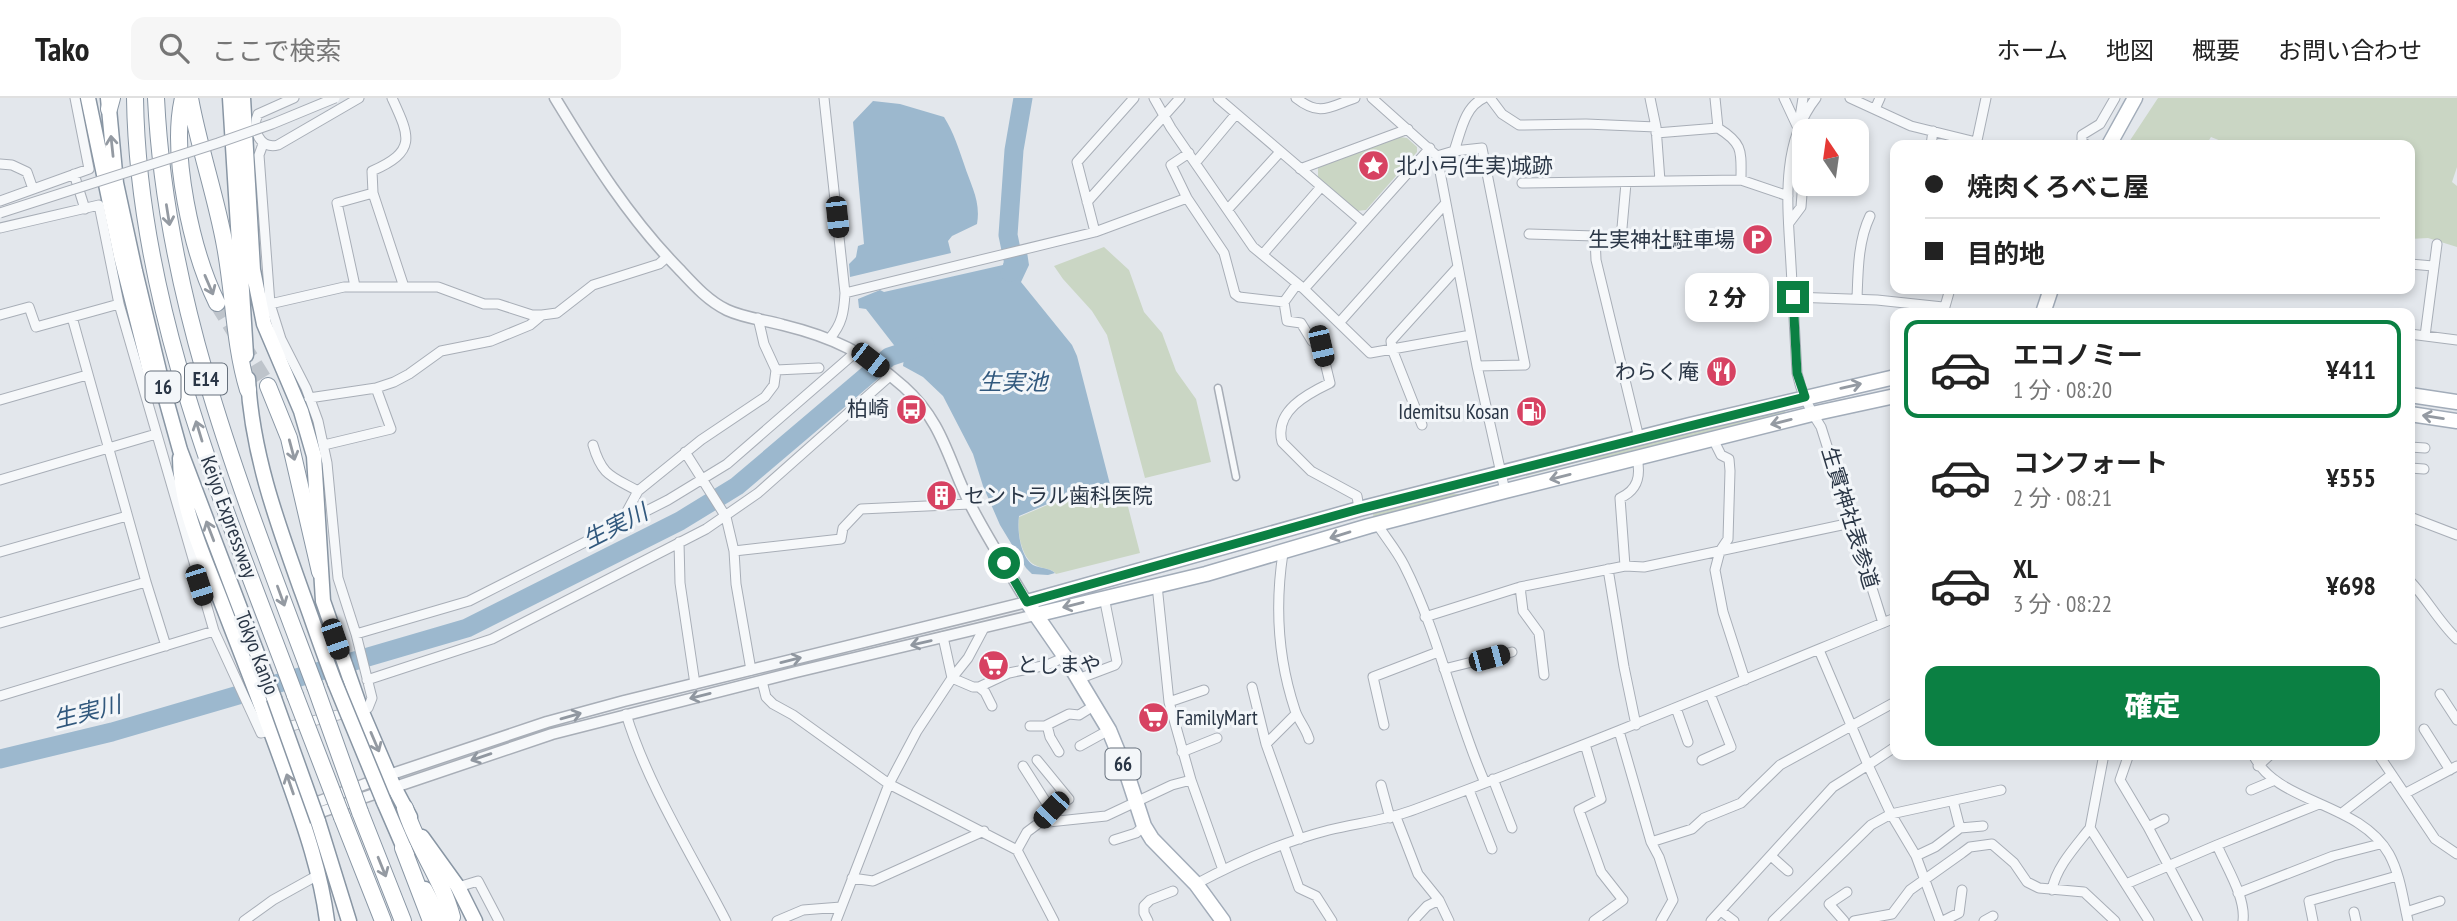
<!DOCTYPE html>
<html lang="ja">
<head>
<meta charset="utf-8">
<style>
  :root { --surface:#fff; --page:#f6f6f6; --text:#222; --muted:#767676; --line:#e0e0e0; --accent:#0b8043 }
  body { margin:0; font-family:"PT Sans Narrow","Noto Sans JP",sans-serif; background:var(--page); color:var(--text); height:100vh; display:flex; flex-direction:column; font-size:26px; white-space:nowrap }
  * { box-sizing:border-box; margin:0 }
  p { font-size:23px; color:var(--muted) }
  .icon { flex:none; width:38px; height:38px; fill:none; stroke:currentColor; stroke-width:2; stroke-linecap:round; stroke-linejoin:round }
  .map { position:relative; flex:1; overflow:hidden }
  .drawer { position:absolute; left:1890px; top:210px; width:525px; height:452px; display:flex; flex-direction:column; background:var(--surface); border-radius:14px; box-shadow:0 4px 10px #0003 }
  .drawer>* { flex:none }
  .guide { position:absolute; left:1890px; top:42px; width:525px; height:154px; border-radius:14px; box-shadow:0 4px 10px #0003; display:grid; align-content:center; height:154px; padding:0 35px; background:var(--surface) }
  .needle { width:46px; rotate:347deg }
  .buttons { position:absolute; left:1792px; top:21px; display:grid; gap:14px }
  .buttons a { display:grid; place-items:center; width:77px; height:77px; border-radius:14px; background:var(--surface); box-shadow:0 4px 10px #0003; font-size:35px }
  .end { position:absolute; width:32px; height:32px; margin:-16px; border:9px solid #0b8043; background:#fff; box-shadow:0 0 0 4px #fff }
  .from { border-radius:50% }
  .bubble { position:absolute; height:49px; border-radius:14px; background:var(--surface); box-shadow:0 4px 10px #0003; font-size:23px; font-weight:800; line-height:49px; text-align:center }
  .car { position:absolute; width:21px; height:42px; margin:-21px -10px; border-radius:9px; box-shadow:0 0 5px 2px #0007; background:linear-gradient(#222 24%,#8ab4d8 0 40%,#222 0 76%,#8ab4d8 0 86%,#222 0) }
  .guide b { display:flex; align-items:center; gap:24px; height:66px; font-size:26px }
  .guide b+b { border-top:2px solid var(--line) }
  .guide i { width:18px; height:18px; background:var(--text) }
  ul { padding:12px 0 0; list-style:none }
  li { display:flex; align-items:center; gap:21px; height:98px; margin:0 14px 10px; padding:0 21px; border:4px solid transparent; border-radius:14px }
  li div { flex:1 }
  li b { display:block; font-size:26px }
  li em { font-style:normal; font-weight:800 }
  li.on { border-color:var(--accent) }
  li>.icon { width:63px; height:63px; stroke-width:1.5 }
  .primary-button { display:flex; gap:14px; margin-top:auto; padding:14px 35px }
  .primary-button a { flex:1; height:80px; border-radius:14px; background:var(--accent); color:#fff; font-size:28px; font-weight:800; line-height:80px; text-align:center }
  header { display:flex; align-items:center; gap:42px; box-sizing:border-box; height:98px; padding:0 35px; background:var(--surface); border-bottom:2px solid var(--line) }
  header strong { font-size:33px }
  nav { display:flex; gap:38px; margin-inline-start:auto; font-size:24px }
  .search { width:490px; height:63px; background:var(--page); display:flex; align-items:center; gap:18px; box-sizing:border-box; padding:0 24px; border-radius:14px; color:var(--muted); font-size:26px }
  .map>svg:first-child { display:block }
</style>
</head>
<body>
<header>
<strong>Tako</strong>
<div class="search"><svg class="icon" aria-label="search" viewBox="0 0 24 24"><circle cx="10" cy="10" r="6"/><path d="M15 15l6 6"/></svg>ここで検索</div>
<nav><a>ホーム</a><a>地図</a><a>概要</a><a>お問い合わせ</a></nav>
</header>
<div class="map">
<svg width="2457" height="823" viewBox="0 0 2457 823">
  <rect width="100%" height="100%" fill="#e3e7ec"/>
  <path fill="#cad6c4" d="M2158,0H2457V69L2452,84L2457,88V149L2428,140L2410,141V47H2231L2211,39L2206,47H2127Z
    M1400,39L1407,40L1417,49V54L1366,112L1356,113L1318,81V69Z
    M1104,149L1129,172L1144,214L1162,235L1176,273L1196,301L1211,364L1145,380L1107,237L1092,213L1063,181L1054,168Z
    M1784,311L1787,317L1629,357L1583,363L1526,378V375Z
    M1477,392L1374,422L1373,416L1445,396H1461Z
    M1125,397L1140,455L1056,476C1050,469 1044,472 1035,467C1021,460 1017,433 1019,419L1064,400L1072,403L1076,409Z"/>
  <path fill="#9cb8ce" d="M873,3L900,6L944,19C954,35 958,49 964,66C971,88 981,103 977,126L952,138L948,143L951,155L850,179L849,166L856,159L858,148L864,146L853,24Z
    M1027,154L1029,167L1021,184L1072,247L1077,258L1113,398L1076,407L1073,402L1064,399L1019,418C1017,432 1020,458 1033,467C1041,471 1048,469 1055,475L1048,477L1032,476L1026,470L1000,427L983,388L973,356L943,298L923,279L903,268L904,260L866,211L859,210L858,201L880,192L884,194L1003,167L1005,159Z"/>
  <g fill="none" stroke-linecap="round" stroke-linejoin="round">
    <path stroke="#9cb8ce" stroke-width="19" d="M1010,174L1014,166L1008,137L1014,52L1023,0
      M0,661L112,634L467,530L680,423L737,388L889,259L925,247"/>
    <path stroke="#bec4cb" stroke-width="16" stroke-dasharray="16 8" stroke-linecap="butt" d="M217,205L268,288"/>
    <defs>
      <path id="pedestrian" d="M1218,290L1236,379"/>
      <path id="minor" d="M294,0L258,16C251,31 260,52 278,47L359,0
        M392,0C410,39 417,53 372,73L373,95L404,189
        M824,0L845,195C844,214 842,226 830,240
        M1154,0L1171,30L1253,149L1304,191L1370,255L1471,237
        M1218,0L1363,124
        M1296,0C1320,19 1329,9 1355,0
        M1372,0L1437,58L1477,268L1505,393
        M1490,0L1502,16L1519,27L1586,26L1656,29
        M1650,0L1656,29L1660,83
        M1784,0L1798,30
        M1816,0C1779,47 1788,111 1791,167C1793,203 1795,239 1797,275C1801,294 1810,313 1821,329L1883,525
        M1850,0L1911,28L1976,44
        M1875,11L1880,0
        M1800,19L1803,0
        M1718,30C1744,46 1741,54 1741,82
        M1816,33L1817,31
        M1656,35L1718,30L1715,0
        M1931,47L1933,33
        M1976,47L1986,0
        M2087,47L2082,44V37L2100,26L2115,0
        M1454,53C1461,34 1464,9 1484,0
        M1189,55L1171,67L1187,100L1224,155L1235,196L1239,199L1284,204L1287,223L1301,225L1312,243L1321,248L1330,285C1307,296 1274,313 1282,344L1311,373L1357,398L1359,411
        M1437,58L1454,53L1482,50L1525,267L1477,268
        M1196,64L1236,16
        M0,66L12,67L27,74L33,91
        M1300,71L1408,31
        M74,76L85,111
        M1522,85L1741,82L1788,98
        M1626,85L1621,141L1595,138L1596,162L1639,340
        M0,103L89,71L75,0
        M1087,104L1180,0
        M1228,111L1280,54
        M1789,125L1801,109L1804,70
        M0,130L99,107L119,206
        M1095,134L1077,64L1134,0
        M1529,136L1595,138
        M1263,156L1321,89
        M2410,166L2433,168
        M355,188L337,105L373,95
        M1304,191L1430,50
        M845,195L1095,134L1187,100
        M1793,199L1877,202L1943,209
        M1857,201C1858,173 1858,143 1870,118
        M1284,204L1297,186
        M270,206L344,189H438L484,206H498L532,217H542L557,215L593,187L659,166L667,159
        M1944,212L1950,191
        M0,217L29,209L36,229L119,206L214,533L261,635L368,610L372,600L356,536L338,480L327,365L318,323L306,290L281,241L270,206L259,57L263,46
        M72,219L146,484L166,548
        M1339,225L1445,106
        M2410,236L2457,242
        M2425,238L2437,146
        M776,272L819,270
        M309,300L376,290L394,284L409,276L441,253L491,243L530,227L542,217
        M0,302L87,277
        M1422,327L1392,251L1391,243L1457,170
        M1713,341L1721,357L1729,361L1730,373L1728,441L1720,453L1715,472L1723,514L1745,582
        M324,347L391,331L376,290
        M593,347C602,378 611,378 638,393
        M2410,349L2425,350
        M685,354L726,419L734,453L736,486L751,572
        M2410,370L2424,371
        M0,382L156,336
        M2410,419L2457,437
        M625,424L624,419L638,393L701,342L765,299L774,287L776,272L764,246L758,220
        M1377,426C1386,440 1397,453 1404,467C1439,536 1454,614 1485,685
        M679,444L680,485L695,586
        M734,453L841,441L843,430L861,411L970,406
        M0,454L127,418
        M1283,455C1275,507 1278,561 1295,612C1298,622 1306,630 1309,641
        M1625,468L1620,400C1638,392 1641,378 1637,360
        M1608,471L1624,569L1636,627
        M2410,483C2427,501 2439,524 2457,541
        M1157,487L1169,604L1191,682L1223,772
        M1520,489L1523,513L1539,535L1544,577
        M1425,519L1520,489L1625,468L1644,469L1851,425
        M0,525L146,484
        M984,530L968,560L952,580L973,589H979L1009,575L1047,567L1065,559
        M356,536L469,503L668,402L727,366L857,253
        M1819,552L1868,667L1895,649
        M1444,571L1512,554
        M1078,581L1115,567L1117,564L1104,499
        M367,582L492,541L706,431L758,395L890,278
        M762,583L766,599L773,606L793,617L889,686L1017,752L1054,823
        M979,589L985,594L992,608
        M1252,589L1266,646L1300,741
        M2440,596L2457,622
        M0,598L214,533
        M1169,604L1204,592
        M1676,610L1688,644
        M626,616C648,688 692,757 726,823
        M1047,627L1050,639L1059,654
        M1384,627L1373,579L1438,554
        M1030,628H1045L1069,616L1079,617L1095,607
        M2424,631L2450,672
        M1619,633L1651,744L1659,759L1673,802L1661,823
        M1266,646L1296,616
        M1585,646L1601,701L1579,712L1601,774L1623,802L1594,823
        M1080,648L1109,632
        M1182,654L1217,640
        M2104,656L2090,730L2149,823
        M2129,656L2120,682L2148,729L2198,823
        M2253,656C2275,706 2359,703 2389,756C2400,776 2403,801 2408,823
        M2378,656L2435,741L2457,756
        M1037,662L1069,701L1051,712L1039,725
        M1702,662L1731,649L1710,596
        M1023,668L1051,712
        M2258,668L2271,656
        M1493,681L1512,730
        M1381,687L1390,720
        M1469,692L1492,751
        M2251,692L2275,682
        M2406,695L2457,668
        M1953,703L1960,730
        M2342,715L2391,677
        M1396,719L1418,776L1439,802L1449,823
        M2148,729L2164,721
        M1114,742L1136,735L1144,728
        M1651,744L1692,731L1704,720L1741,705L1780,667L1895,604
        M1284,748L1299,790L1316,798L1332,823
        M1017,752L1027,734L1039,725L1106,718L1172,687L1191,682
        M1771,758L1788,773
        M1916,758L1935,749L1960,730L1983,728
        M852,780L873,783L984,733
        M1196,786C1237,764 1283,744 1329,732C1358,725 1388,722 1416,711C1578,651 1736,585 1895,520
        M2126,786L2217,747
        M458,789L478,783L499,823
        M2052,792C2056,769 2076,748 2090,730
        M2238,795L2333,758L2380,746
        M1721,813L1734,823
        M2354,814L2356,823
        M2406,814L2440,803
        M244,823L273,802L318,777
        M777,823L803,812L841,809
        M836,823L889,686L917,633L952,580L943,539
        M1148,823L1144,815V808L1150,802L1173,793
        M1413,823L1427,808L1439,802
        M1711,823L1833,689L1868,667L1891,716L1916,758L1940,823
        M1773,823L1871,727L1891,716L2001,692
        M1844,823L1829,806L1847,794
        M1854,823L1892,816L1910,792L1962,755L1970,749L1992,746L2014,765L2027,784L2039,790L2084,794L2115,823
        M1943,823L1959,815L1962,792
        M1984,823L1993,818
        M2243,823C2246,799 2226,769 2217,747L2319,706
        M2313,823L2309,803L2397,778"/>
      <path id="tertiary" d="M308,710L315,705L389,677L547,624L624,603L1027,504C1008,472 988,441 971,408C948,363 944,325 904,289C866,255 832,239 783,227C765,222 744,220 727,212C708,203 693,186 679,171C629,120 592,61 555,0
        M310,715L321,714L552,636L796,574L1035,517"/>
      <path id="primary" d="M2109,47L2135,0
        M2043,215L2051,191
        M2410,297L2457,304
        M2410,316L2457,323
        M1035,517L1206,476L1369,428L1505,393L1812,316L1895,298
        M1223,823L1196,786L1152,741L1144,728L1127,676L1109,632L1065,559L1027,504L1359,411L1690,327L1895,279"/>
      <path id="trunk" d="M88,0L121,158L151,277
        M108,0L116,85L135,173L165,298L180,352L274,600
        M230,0L246,257
        M243,0L253,172L264,226L301,313L314,358L323,503L361,612L394,689L410,719
        M248,281C252,356 277,424 302,494C313,524 323,554 335,585
        M180,360C180,409 204,458 221,503C244,563 268,623 289,684C305,729 321,776 327,823
        M384,704L407,757
        M318,723L349,823
        M422,739L458,789L475,823
        M425,791L442,823"/>
      <path id="motorway" d="M135,0C138,208 223,405 295,597
        M156,0C166,208 243,396 315,588
        M183,0C170,56 192,154 217,205
        M190,0C199,50 216,98 225,148C234,196 234,246 248,292
        M109,11L112,0
        M268,288L289,340L320,474
        M405,710C416,748 442,780 452,819
        M360,714L403,823
        M342,719L383,823
        M403,750L431,823"/>
    </defs>
    <use href="#pedestrian" stroke="#a8aeb7" stroke-width="9"/>
    <use href="#minor" stroke="#a8aeb7" stroke-width="11"/>
    <use href="#tertiary" stroke="#a8aeb7" stroke-width="13"/>
    <use href="#primary" stroke="#a2acb9" stroke-width="17"/>
    <use href="#trunk" stroke="#8996a4" stroke-width="17"/>
    <use href="#motorway" stroke="#8996a4" stroke-width="18"/>
    <use href="#pedestrian" stroke="#f6f8fa" stroke-width="6"/>
    <use href="#minor" stroke="#f6f8fa" stroke-width="9"/>
    <use href="#tertiary" stroke="#f6f8fa" stroke-width="10"/>
    <use href="#primary" stroke="#fff" stroke-width="14"/>
    <use href="#trunk" stroke="#fff" stroke-width="14"/>
    <use href="#motorway" stroke="#fff" stroke-width="16"/>
    <defs>
      <path id="minor-bridge" d="M0,115L218,45L272,26L335,0"/>
      <path id="trunk-bridge" d="M335,585L384,704
        M274,600L318,723"/>
      <path id="motorway-bridge" d="M315,588L360,714
        M295,597L342,719"/>
    </defs>
    <use href="#minor-bridge" stroke="#a8aeb7" stroke-width="11" stroke-linecap="butt"/>
    <use href="#trunk-bridge" stroke="#8996a4" stroke-width="17" stroke-linecap="butt"/>
    <use href="#motorway-bridge" stroke="#8996a4" stroke-width="18" stroke-linecap="butt"/>
    <use href="#minor-bridge" stroke="#f6f8fa" stroke-width="9"/>
    <use href="#trunk-bridge" stroke="#fff" stroke-width="14"/>
    <use href="#motorway-bridge" stroke="#fff" stroke-width="16"/>
  </g>
  <defs><path id="oneway-shaft" d="M-6 0H5M1.5-3L5.5 0L1.5 3" fill="none" stroke-width="1.6" stroke-linecap="round" stroke-linejoin="round" transform="scale(1.75)"/></defs>
  <g stroke="#949aa2">
    <use href="#oneway-shaft" transform="translate(112 48) rotate(-96)"/>
    <use href="#oneway-shaft" transform="translate(168 117) rotate(81)"/>
    <use href="#oneway-shaft" transform="translate(209 187) rotate(67)"/>
    <use href="#oneway-shaft" transform="translate(1851 288) rotate(-13)"/>
    <use href="#oneway-shaft" transform="translate(2433 319) rotate(-171)"/>
    <use href="#oneway-shaft" transform="translate(1781 324) rotate(166)"/>
    <use href="#oneway-shaft" transform="translate(199 333) rotate(-107)"/>
    <use href="#oneway-shaft" transform="translate(292 352) rotate(75)"/>
    <use href="#oneway-shaft" transform="translate(1560 379) rotate(166)"/>
    <use href="#oneway-shaft" transform="translate(210 433) rotate(-111)"/>
    <use href="#oneway-shaft" transform="translate(1340 437) rotate(163)"/>
    <use href="#oneway-shaft" transform="translate(281 498) rotate(70)"/>
    <use href="#oneway-shaft" transform="translate(1073 507) rotate(166)"/>
    <use href="#oneway-shaft" transform="translate(375 644) rotate(67)"/>
    <use href="#oneway-shaft" transform="translate(290 686) rotate(-109)"/>
    <use href="#oneway-shaft" transform="translate(382 769) rotate(68)"/>
  </g>
  <g stroke="#9097a0">
    <use href="#oneway-shaft" transform="translate(921 545) rotate(167)"/>
    <use href="#oneway-shaft" transform="translate(791 562) rotate(-14)"/>
    <use href="#oneway-shaft" transform="translate(700 598) rotate(166)"/>
    <use href="#oneway-shaft" transform="translate(571 618) rotate(-16)"/>
    <use href="#oneway-shaft" transform="translate(481 659) rotate(161)"/>
  </g>
  <g fill="none" stroke-linecap="round" stroke-linejoin="round">
    <path stroke="#0b8043" stroke-width="9" d="M1004,465L1027,504L1359,411L1805,299L1797,275L1793,199"/>
  </g>
  <defs>
    <symbol id="sight-disc" viewBox="-11 -11 22 22"><circle r="9.5" fill="#d74262" stroke="#f3f6f9"/><path d="M0-6L1.8-2.2L6-1.7L2.9 1.2L3.7 5.4L0 3.3L-3.7 5.4L-2.9 1.2L-6-1.7L-1.8-2.2Z" fill="#fff"/></symbol>
    <symbol id="parking-disc" viewBox="-11 -11 22 22"><circle r="9.5" fill="#d74262" stroke="#f3f6f9"/><path d="M-3.5-5.5H1a3.5 3.5 0 0 1 0 7H-1V5.5H-3.5ZM-1-3.4V-.6H.8a1.4 1.4 0 0 0 0-2.8Z" fill="#fff"/></symbol>
    <symbol id="restaurant-disc" viewBox="-11 -11 22 22"><circle r="9.5" fill="#d74262" stroke="#f3f6f9"/><path d="M-5-6h1v4h1v-4h1v4h1v-4h1v5L-1.5 .5V6h-2V.5L-5-1ZM5-6V6H3V1.5H1.5Q1.5-4 5-6Z" fill="#fff"/></symbol>
    <symbol id="bus-disc" viewBox="-11 -11 22 22"><circle r="9.5" fill="#d74262" stroke="#f3f6f9"/><path d="M-5-6H5V4H4V6H2V4H-2V6H-4V4H-5ZM-3.5-4V0h7V-4ZM-3.5 1.2v1.5H-2V1.2ZM2 1.2v1.5H3.5V1.2Z" fill="#fff"/></symbol>
    <symbol id="fuel-disc" viewBox="-11 -11 22 22"><circle r="9.5" fill="#d74262" stroke="#f3f6f9"/><path d="M-5.5-6h7V0h2V4h1.3V-2.5L3-4.5l.8-.8L6-3V5H2.5V1h-1V6h-7ZM-4.2-4.7v3.2H.2V-4.7Z" fill="#fff"/></symbol>
    <symbol id="building-disc" viewBox="-11 -11 22 22"><circle r="9.5" fill="#d74262" stroke="#f3f6f9"/><path d="M-4-6H4V6H1V3H-1V6H-4ZM-2.5-4.3h1.7v1.8h-1.7ZM.8-4.3h1.7v1.8H.8ZM-2.5-1h1.7V.8h-1.7ZM.8-1h1.7V.8H.8Z" fill="#fff"/></symbol>
    <symbol id="supermarket-disc" viewBox="-11 -11 22 22"><circle r="9.5" fill="#d74262" stroke="#f3f6f9"/><path d="M-6-5.5h2.5l.6 2H6L4.5 2H-2.5L-4.4-4H-6ZM-1.5 3.2a1.3 1.3 0 1 0 .1 0ZM3 3.2a1.3 1.3 0 1 0 .1 0Z" fill="#fff"/></symbol>
  </defs>
  <g fill-rule="evenodd">
    <use href="#sight-disc" x="1356" y="50" width="35" height="35"/>
    <use href="#parking-disc" x="1740" y="124" width="35" height="35"/>
    <use href="#restaurant-disc" x="1704" y="256" width="35" height="35"/>
    <use href="#bus-disc" x="894" y="294" width="35" height="35"/>
    <use href="#fuel-disc" x="1514" y="296" width="35" height="35"/>
    <use href="#building-disc" x="924" y="380" width="35" height="35"/>
    <use href="#supermarket-disc" x="976" y="550" width="35" height="35"/>
    <use href="#supermarket-disc" x="1136" y="602" width="35" height="35"/>
  </g>
  <g text-anchor="middle" stroke-width="6" stroke-linejoin="round" paint-order="stroke">
    <g fill="#f3f6f9" stroke="#66707c" stroke-width="2">
      <rect x="185" y="265.5" width="42" height="31" rx="5"/>
      <rect x="145.5" y="273.5" width="35" height="31" rx="5"/>
      <rect x="1105.5" y="650.5" width="35" height="31" rx="5"/>
    </g>
    <g font-size="19" font-weight="bold" fill="#2a3646">
      <text x="206" y="288">E14</text>
      <text x="163" y="296">16</text>
      <text x="1123" y="673">66</text>
    </g>
    <g font-size="21" fill="#2a3646" stroke="#f3f6f9" text-anchor="start">
      <text x="1396" y="75">北小弓(生実)城跡</text>
      <text x="1735" y="149" text-anchor="end">生実神社駐車場</text>
      <text x="1699" y="281" text-anchor="end">わらく庵</text>
      <text x="889" y="318" text-anchor="end">柏崎</text>
      <text x="1509" y="321" text-anchor="end">Idemitsu Kosan</text>
      <text x="964" y="405">セントラル歯科医院</text>
      <text x="1017" y="574">としまや</text>
      <text x="1176" y="627">FamilyMart</text>
    </g>
    <g font-size="21" fill="#2a3646" stroke="#f3f6f9">
      <text transform="translate(229 419) rotate(70)" y="7">Keiyo Expressway</text>
      <text transform="translate(1850 420) rotate(73)" y="7">生實神社表参道</text>
      <text transform="translate(257 555) rotate(69)" y="7">Tokyo Kanjo</text>
    </g>
    <g font-size="23" font-style="italic" fill="#31587d" stroke="#f3f6f9">
      <text x="1013" y="292">生実池</text>
      <text transform="translate(615 428) rotate(-27)" y="8">生実川</text>
      <text transform="translate(87 614) rotate(-14)" y="8">生実川</text>
    </g>
  </g>
</svg>
<div class="buttons">
<a><svg class="needle" viewBox="-14 -14 28 28"><path d="M0-13l5 13h-10z" fill="#e53935"/><path d="M0 13l5-13h-10z" fill="#767676"/></svg></a>
</div>
<i class="end from" style="left:1004px;top:465px"></i>
<i class="end" style="left:1793px;top:199px"></i>
<div class="bubble" style="left:1685px;top:175px;width:84px">2 分</div>
<i class="car" style="left:837px;top:119px;rotate:174deg"></i>
<i class="car" style="left:1321px;top:248px;rotate:167deg"></i>
<i class="car" style="left:870px;top:262px;rotate:128deg"></i>
<i class="car" style="left:199px;top:487px;rotate:162deg"></i>
<i class="car" style="left:335px;top:541px;rotate:161deg"></i>
<i class="car" style="left:1489px;top:560px;rotate:75deg"></i>
<i class="car" style="left:1051px;top:712px;rotate:223deg"></i>
<div class="guide">
<b><i class="from"></i>焼肉くろべこ屋</b>
<b><i></i>目的地</b>
</div>
<section class="drawer">
<ul>
<li class="on"><svg class="icon" aria-label="car" viewBox="0 0 24 24"><path d="M5 17H2v-5l4-1 3-4h7l3 4 3 1v5h-3M9 17h6M6 11h13"/><circle cx="7" cy="17" r="2"/><circle cx="17" cy="17" r="2"/></svg><div><b>エコノミー</b><p>1 分 · 08:20</p></div><em>¥411</em></li>
<li><svg class="icon" aria-label="car" viewBox="0 0 24 24"><path d="M5 17H2v-5l4-1 3-4h7l3 4 3 1v5h-3M9 17h6M6 11h13"/><circle cx="7" cy="17" r="2"/><circle cx="17" cy="17" r="2"/></svg><div><b>コンフォート</b><p>2 分 · 08:21</p></div><em>¥555</em></li>
<li><svg class="icon" aria-label="car" viewBox="0 0 24 24"><path d="M5 17H2v-5l4-1 3-4h7l3 4 3 1v5h-3M9 17h6M6 11h13"/><circle cx="7" cy="17" r="2"/><circle cx="17" cy="17" r="2"/></svg><div><b>XL</b><p>3 分 · 08:22</p></div><em>¥698</em></li>
</ul>
<div class="primary-button"><a>確定</a></div>
</section>
</div>
</body>
</html>
